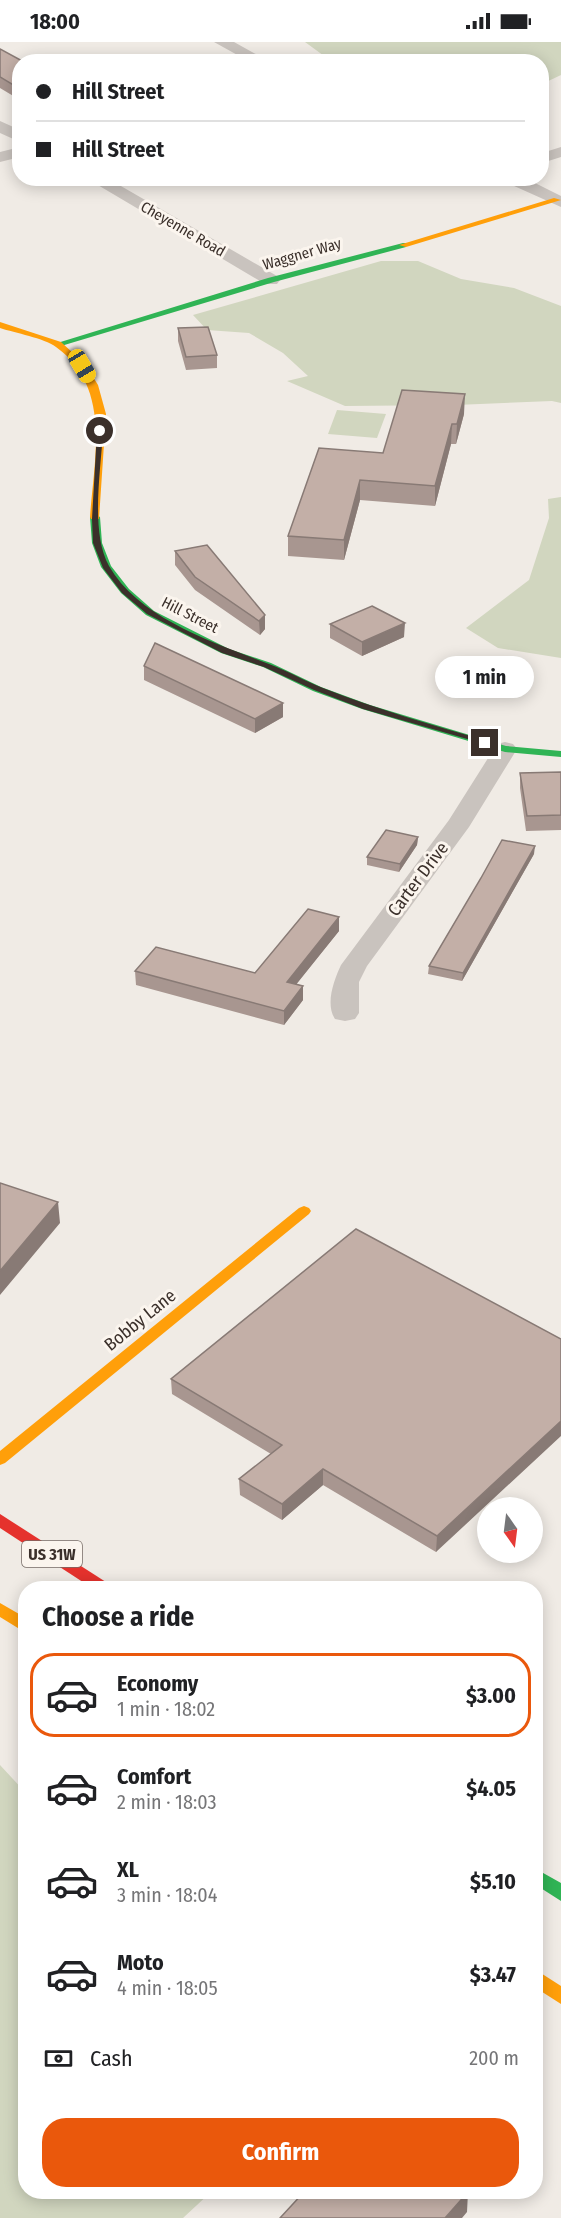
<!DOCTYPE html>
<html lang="en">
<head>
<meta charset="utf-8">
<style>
  :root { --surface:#fff; --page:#f2f2f2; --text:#202124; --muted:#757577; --line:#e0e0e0; --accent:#ea580c }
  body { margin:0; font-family:"Fira Sans Condensed",sans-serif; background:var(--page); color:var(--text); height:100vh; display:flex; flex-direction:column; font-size:22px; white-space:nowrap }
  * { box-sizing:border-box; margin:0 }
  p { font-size:20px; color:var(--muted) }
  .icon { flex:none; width:33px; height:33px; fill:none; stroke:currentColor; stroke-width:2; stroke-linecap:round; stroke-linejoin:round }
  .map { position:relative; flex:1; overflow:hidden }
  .drawer { position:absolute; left:18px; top:1539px; width:525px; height:618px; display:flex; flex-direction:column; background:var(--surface); border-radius:24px; box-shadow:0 3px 15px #0003 }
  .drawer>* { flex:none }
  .guide { position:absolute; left:12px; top:12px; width:537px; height:132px; border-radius:24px; box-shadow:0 3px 15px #0003; display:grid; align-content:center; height:132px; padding:0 24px; background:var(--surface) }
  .needle { width:39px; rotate:166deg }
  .controls { position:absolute; left:477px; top:1455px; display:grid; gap:12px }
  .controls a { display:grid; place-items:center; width:66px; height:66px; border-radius:50%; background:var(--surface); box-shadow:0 3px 15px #0003; font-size:30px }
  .end { position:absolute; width:27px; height:27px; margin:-14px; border:8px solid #3b302b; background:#fff; box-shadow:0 0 0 3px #fff }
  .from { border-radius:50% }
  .bubble { position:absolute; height:42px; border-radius:21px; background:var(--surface); box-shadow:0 3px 15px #0003; font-size:20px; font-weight:700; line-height:42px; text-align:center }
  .car { position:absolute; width:18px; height:36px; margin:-18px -9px; border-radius:8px; box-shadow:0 0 4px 2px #0007; background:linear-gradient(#f5c518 24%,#345 0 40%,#f5c518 0 76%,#345 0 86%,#f5c518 0) }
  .guide b { display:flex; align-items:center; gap:21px; height:57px; font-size:22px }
  .guide b+b { border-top:2px solid var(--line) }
  .guide i { width:15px; height:15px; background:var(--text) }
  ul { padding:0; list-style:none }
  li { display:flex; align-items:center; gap:18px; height:84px; margin:0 12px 9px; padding:0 12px; border:3px solid transparent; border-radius:24px }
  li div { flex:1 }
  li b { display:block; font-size:22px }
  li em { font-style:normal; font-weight:700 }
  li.selected { border-color:var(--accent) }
  li>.icon { width:54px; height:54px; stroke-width:1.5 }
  h2 { padding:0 24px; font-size:27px; line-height:72px }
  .pay { display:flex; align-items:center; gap:15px; height:66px; padding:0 24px; font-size:22px }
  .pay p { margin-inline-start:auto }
  .action { display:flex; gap:12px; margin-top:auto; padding:12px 24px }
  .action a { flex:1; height:69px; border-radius:24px; background:var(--accent); color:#fff; font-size:24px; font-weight:700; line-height:69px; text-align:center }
  .status { display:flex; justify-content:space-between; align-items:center; height:42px; padding:0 30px; background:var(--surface); direction:ltr }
  .status svg { height:16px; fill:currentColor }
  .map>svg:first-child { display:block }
</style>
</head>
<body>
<div class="status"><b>18:00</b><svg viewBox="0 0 49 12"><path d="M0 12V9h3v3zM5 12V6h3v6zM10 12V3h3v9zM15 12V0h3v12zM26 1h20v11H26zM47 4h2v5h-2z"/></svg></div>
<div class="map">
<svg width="561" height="2176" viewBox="0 0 561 2176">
  <rect width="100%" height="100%" fill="#f0ebe5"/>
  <path fill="#d1d6bf" d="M305,0H561V33L542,42V20L331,19Z
    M381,219H418L461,237L514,246L561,264V361L552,359L456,363L345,364L287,339L308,334L283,311L249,291L207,288L193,273Z
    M337,368L386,372L377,396L328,392Z
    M561,455V616L498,606L466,586L529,538L549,476L548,457Z
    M0,1723L25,1750L26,2150H211L183,2176H0Z"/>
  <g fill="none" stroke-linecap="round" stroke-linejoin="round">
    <path fill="#c9c3be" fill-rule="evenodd" d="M214,0H234L270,20H250Z
      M0,79L20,88V100L0,91Z
      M20,105V115L0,120V110Z
      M561,105V115L542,121V111Z
      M86,136H107L277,234L280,238L277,242H265Z
      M503,136H525L561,154V165L505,140Z
      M505,700L513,702L517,707L469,785L367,924L359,940V971L355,977L345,979L335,977C325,962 334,938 341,923L449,778L497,702Z"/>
    <path fill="#30b455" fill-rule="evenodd" d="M403,201H406V205L274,240L61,304L54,302L268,236Z
      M95,472L100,475L102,501L111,524L129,547L154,569L229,607L271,621L321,645L370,663L506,704L561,709V715L505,710L362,667L313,649L263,625L221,611L146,573L121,551L101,525L92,501L90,475Z
      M536,1827L561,1841V1859L536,1843Z"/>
    <path fill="#ff9f0a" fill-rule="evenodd" d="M554,156L561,158L406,205L399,203Z
      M0,280L61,300L85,322L98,343L106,372L99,477H91L90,475C94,416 112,345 56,305C44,296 15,291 0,286Z
      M304,1164L309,1166L311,1169L309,1172L5,1421L0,1423V1409L299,1166Z
      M0,1561L26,1576V1591L0,1575Z
      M536,1928L561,1944V1962L536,1946Z"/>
    <path fill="#e5322d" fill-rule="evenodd" d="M0,1472L109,1542L111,1546H92L0,1486Z"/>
  </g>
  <path fill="#a89690" d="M0,7L20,20V58L0,46Z
    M178,286L217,313V326L186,328L178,299Z
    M464,372L456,402H451L435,464L360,458L344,518L288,514V494L383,411Z
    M207,503L265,587L260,593L195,548L175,523V509Z
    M330,582L404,595L362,614L330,596Z
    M144,624L283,675L255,691L144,638Z
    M561,730V788L526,789L520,746V731Z
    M418,795L417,803L399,830L367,823V815Z
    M534,812L462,939L428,932L429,924L481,836Z
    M339,875V889L296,942L303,944V958L284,983L136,943L135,929L255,931Z
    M561,1297L436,1510L323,1443L282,1478L240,1453L239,1437L271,1412L172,1352L171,1337Z"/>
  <path fill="#887a75" d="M465,352L464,372L456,402L457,382Z
    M452,382L451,402L435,464V444Z
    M360,438V458L344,518V498Z
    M265,573V587L260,593L259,579Z
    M405,581L404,595L362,614V600Z
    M283,661V675L255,691V677Z
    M418,795L417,803L399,830L400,822Z
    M535,804L534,812L462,939L463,931Z
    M339,875V889L287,954V940Z
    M303,944V958L284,983V969Z
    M58,1160L60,1181L0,1253V1229Z
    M561,1379V1394L436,1510L437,1494Z
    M323,1427V1443L282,1478V1462Z
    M468,2150L467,2170L462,2176H445Z"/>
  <path fill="#c3afa7" stroke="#887a75" stroke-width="1.5" d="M0,7L24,20H20V47L0,35Z
    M208,285L217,313L186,315L178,286Z
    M402,348L465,352L457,382H452L435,444L360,438L344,498L288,494L319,406L383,411Z
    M207,503L265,573L259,579L195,535L175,509Z
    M372,564L405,581L362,600L330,582Z
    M155,601L283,661L255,677L144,624Z
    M561,730V773L527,774L520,731Z
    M386,788L418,795L400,822L367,815Z
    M502,798L535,804L463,931L429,924L481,836Z
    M308,867L339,875L287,940L303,944L284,969L135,929L156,905L255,931Z
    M0,1141L58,1160L0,1229Z
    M356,1187L561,1297V1379L437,1494L323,1427L282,1462L239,1437L282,1403L171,1337Z
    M304,2150H468L445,2176H280Z"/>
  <path fill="#3b302b" d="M100,387L103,389C101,428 90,490 109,524C139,577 216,601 269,622C288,629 305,639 323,646C377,667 432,683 488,699V703L363,667L314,648L264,625L222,611L147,572L122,551L103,526L93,501L92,477L97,389Z"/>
  <g text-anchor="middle" stroke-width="6" stroke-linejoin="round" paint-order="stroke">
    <g font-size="15" fill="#3b302b" stroke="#fbf5ee">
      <text transform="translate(183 187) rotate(30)" y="5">Cheyenne Road</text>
      <text transform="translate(302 212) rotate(-16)" y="5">Waggner Way</text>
      <text transform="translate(190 573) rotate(27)" y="5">Hill Street</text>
    </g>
    <rect fill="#fbf5ee" stroke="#756b66" stroke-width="1.5" x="22" y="1499" width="60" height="26" rx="4.5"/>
    <g font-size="16" font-weight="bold" fill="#3b302b">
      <text x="52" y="1518">US 31W</text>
    </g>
    <g font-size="18" fill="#3b302b" stroke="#fbf5ee">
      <text transform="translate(418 837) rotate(-53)" y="6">Carter Drive</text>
      <text transform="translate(140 1278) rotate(-39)" y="6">Bobby Lane</text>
    </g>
  </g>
</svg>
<div class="controls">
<a><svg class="needle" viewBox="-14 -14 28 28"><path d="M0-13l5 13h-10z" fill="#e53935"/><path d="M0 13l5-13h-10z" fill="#757577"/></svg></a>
</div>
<i class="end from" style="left:100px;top:389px"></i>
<i class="end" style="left:485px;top:701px"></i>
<div class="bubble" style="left:435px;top:614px;width:99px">1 min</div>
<i class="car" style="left:82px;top:324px;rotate:149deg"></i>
<div class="guide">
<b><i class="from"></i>Hill Street</b>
<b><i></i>Hill Street</b>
</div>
<section class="drawer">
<h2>Choose a ride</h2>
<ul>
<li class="selected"><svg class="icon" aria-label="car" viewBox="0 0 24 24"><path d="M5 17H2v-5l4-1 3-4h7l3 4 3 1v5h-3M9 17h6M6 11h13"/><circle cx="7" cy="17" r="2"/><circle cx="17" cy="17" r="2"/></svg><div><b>Economy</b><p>1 min · 18:02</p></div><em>$3.00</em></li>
<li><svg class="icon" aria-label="car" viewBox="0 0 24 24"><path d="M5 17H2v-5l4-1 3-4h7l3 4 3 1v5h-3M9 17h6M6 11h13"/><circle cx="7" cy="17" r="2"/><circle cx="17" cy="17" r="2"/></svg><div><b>Comfort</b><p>2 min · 18:03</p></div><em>$4.05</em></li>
<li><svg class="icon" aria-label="car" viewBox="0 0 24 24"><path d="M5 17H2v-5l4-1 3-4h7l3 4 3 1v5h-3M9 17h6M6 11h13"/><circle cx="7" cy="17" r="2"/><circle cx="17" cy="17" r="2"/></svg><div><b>XL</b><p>3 min · 18:04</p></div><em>$5.10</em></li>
<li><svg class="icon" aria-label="car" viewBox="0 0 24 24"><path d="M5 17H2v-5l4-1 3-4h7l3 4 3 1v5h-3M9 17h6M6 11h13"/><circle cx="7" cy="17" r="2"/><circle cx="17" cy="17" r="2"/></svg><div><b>Moto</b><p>4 min · 18:05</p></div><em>$3.47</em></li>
</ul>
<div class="pay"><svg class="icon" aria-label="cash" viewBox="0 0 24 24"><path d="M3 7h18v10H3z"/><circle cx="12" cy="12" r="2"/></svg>Cash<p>200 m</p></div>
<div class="action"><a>Confirm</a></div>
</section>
</div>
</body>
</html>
